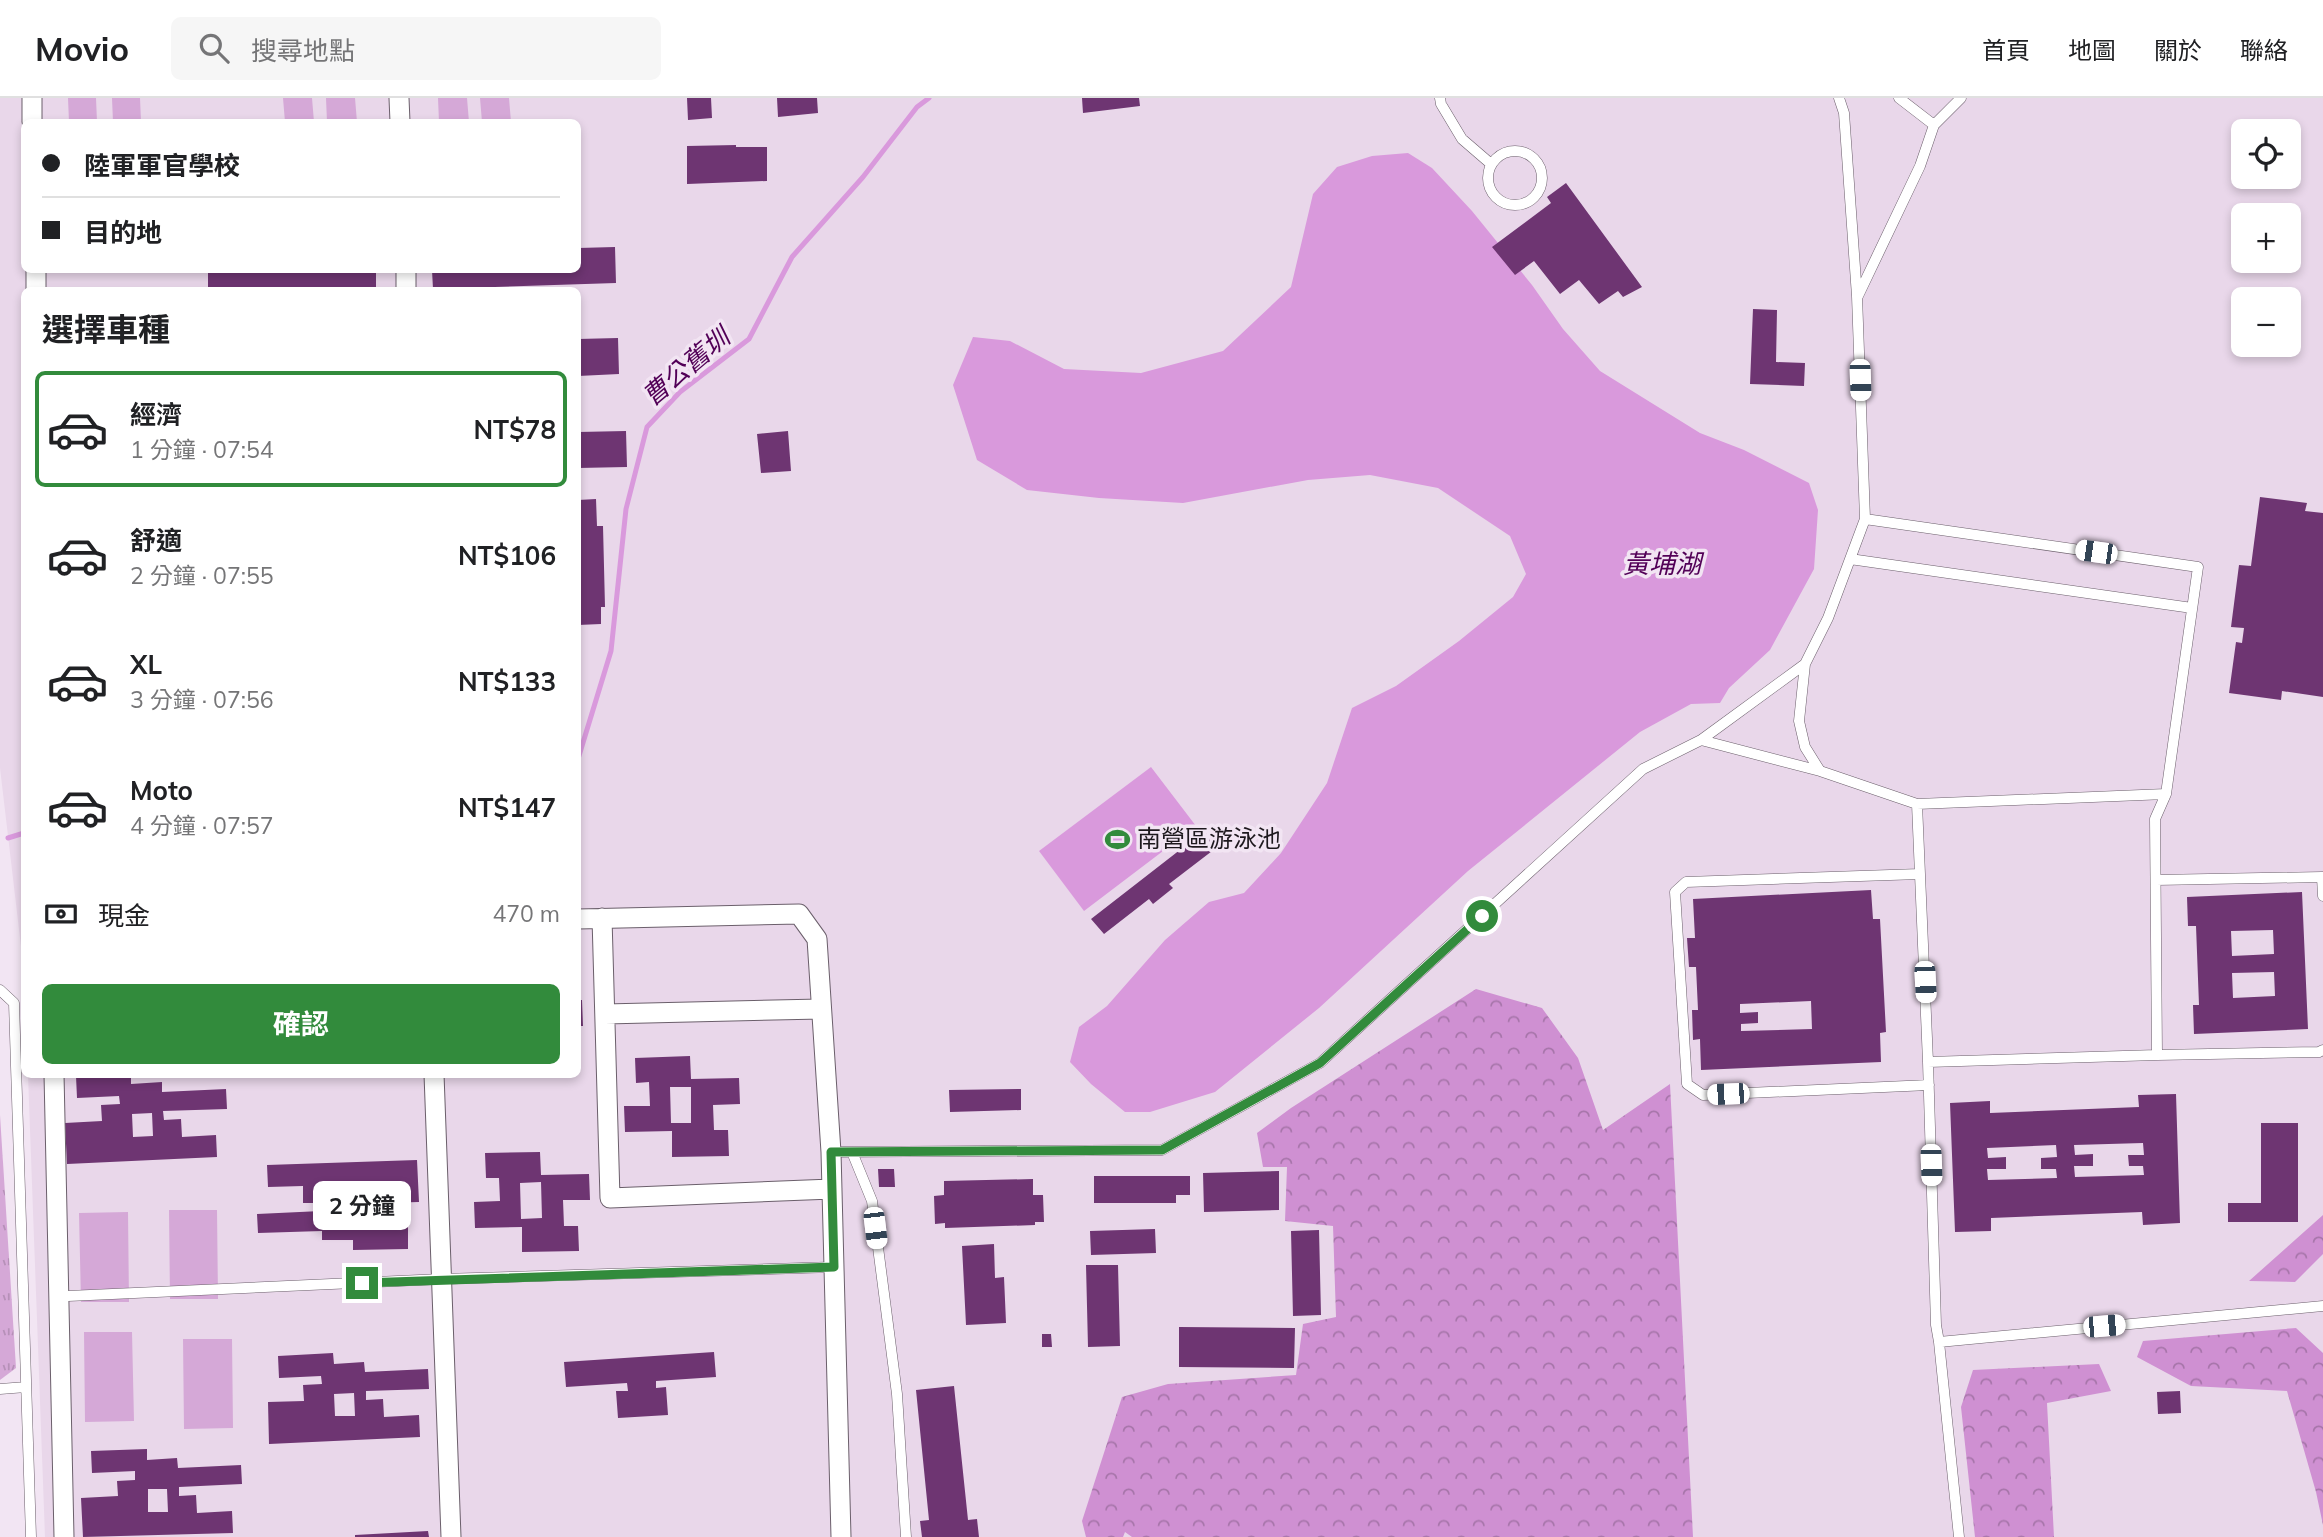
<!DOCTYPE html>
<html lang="zh-TW">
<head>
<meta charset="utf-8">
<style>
  :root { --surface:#fff; --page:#f6f6f6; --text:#202124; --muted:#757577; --line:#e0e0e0; --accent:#328b3c }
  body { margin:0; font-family:Mulish,"Noto Sans TC",sans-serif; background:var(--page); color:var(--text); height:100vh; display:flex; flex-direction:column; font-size:26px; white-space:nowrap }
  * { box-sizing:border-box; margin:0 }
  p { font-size:23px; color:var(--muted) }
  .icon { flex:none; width:38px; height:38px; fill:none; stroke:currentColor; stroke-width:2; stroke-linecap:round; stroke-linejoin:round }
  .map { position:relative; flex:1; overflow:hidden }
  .sheet { position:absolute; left:21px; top:189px; width:560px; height:791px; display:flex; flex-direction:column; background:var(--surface); border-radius:10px; box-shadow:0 4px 10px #0003 }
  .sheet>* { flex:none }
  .guide { position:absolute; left:21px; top:21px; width:560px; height:154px; border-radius:10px; box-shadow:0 4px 10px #0003; display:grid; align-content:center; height:154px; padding:0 21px; background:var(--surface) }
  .fabs { position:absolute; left:2231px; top:21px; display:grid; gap:14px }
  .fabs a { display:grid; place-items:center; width:70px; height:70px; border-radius:10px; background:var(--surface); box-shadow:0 4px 10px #0003; font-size:35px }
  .end { position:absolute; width:32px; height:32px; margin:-16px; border:9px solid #328b3c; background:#fff; box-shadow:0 0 0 4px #fff }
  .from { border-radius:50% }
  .bubble { position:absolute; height:49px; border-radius:10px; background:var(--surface); box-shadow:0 4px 10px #0003; font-size:23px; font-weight:700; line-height:49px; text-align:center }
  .car { position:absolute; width:21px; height:42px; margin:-21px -10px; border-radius:9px; box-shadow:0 0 5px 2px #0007; background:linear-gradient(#fff 24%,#345 0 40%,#fff 0 76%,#345 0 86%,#fff 0) }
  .guide b { display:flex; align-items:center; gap:24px; height:66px; font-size:26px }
  .guide b+b { border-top:2px solid var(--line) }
  .guide i { width:18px; height:18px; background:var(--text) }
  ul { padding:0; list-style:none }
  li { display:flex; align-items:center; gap:21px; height:116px; margin:0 14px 10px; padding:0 7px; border:4px solid transparent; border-radius:10px }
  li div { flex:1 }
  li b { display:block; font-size:26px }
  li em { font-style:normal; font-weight:700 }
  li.on { border-color:var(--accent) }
  li>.icon { width:63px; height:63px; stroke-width:1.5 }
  h2 { padding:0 21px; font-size:32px; line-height:84px }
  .pay { display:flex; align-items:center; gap:18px; height:77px; padding:0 21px; font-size:26px }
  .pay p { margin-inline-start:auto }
  .cta { display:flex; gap:14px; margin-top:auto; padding:14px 21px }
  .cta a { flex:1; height:80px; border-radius:10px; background:var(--accent); color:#fff; font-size:28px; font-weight:700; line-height:80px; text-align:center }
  header { display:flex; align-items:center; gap:42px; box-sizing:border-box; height:98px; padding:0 35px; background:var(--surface); border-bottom:2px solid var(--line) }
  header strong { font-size:33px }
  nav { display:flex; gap:38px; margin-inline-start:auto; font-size:24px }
  .search { width:490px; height:63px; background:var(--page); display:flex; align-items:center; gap:18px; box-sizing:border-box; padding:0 24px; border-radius:10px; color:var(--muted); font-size:26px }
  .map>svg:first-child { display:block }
</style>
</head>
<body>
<header>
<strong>Movio</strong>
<div class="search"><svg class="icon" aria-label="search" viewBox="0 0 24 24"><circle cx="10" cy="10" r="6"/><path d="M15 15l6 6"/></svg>搜尋地點</div>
<nav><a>首頁</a><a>地圖</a><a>關於</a><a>聯絡</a></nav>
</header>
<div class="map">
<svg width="2323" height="1439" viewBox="0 0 2323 1439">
  <defs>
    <pattern id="grass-tufts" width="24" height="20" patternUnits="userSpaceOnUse" patternTransform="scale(1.75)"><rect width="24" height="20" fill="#d5a8d7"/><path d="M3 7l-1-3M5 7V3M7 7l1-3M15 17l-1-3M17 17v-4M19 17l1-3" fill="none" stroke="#b690b8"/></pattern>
    <pattern id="forest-crowns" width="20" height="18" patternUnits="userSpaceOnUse" patternTransform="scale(1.75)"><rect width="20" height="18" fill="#cf90d2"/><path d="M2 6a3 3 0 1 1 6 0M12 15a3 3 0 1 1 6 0" fill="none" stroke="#a775aa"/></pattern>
  </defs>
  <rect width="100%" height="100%" fill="#f2e5f3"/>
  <path fill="#e9d7ea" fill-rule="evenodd" d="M0,0H2323V1439H45L28,977L578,976V192H24V874L0,670ZM24,24H578V172H24ZM2244,33H2289V79H2244ZM2244,117H2289V163H2244ZM2244,201H2289V247H2244Z"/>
  <path fill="url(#grass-tufts)" d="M0,1017L16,1270L0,1282Z"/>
  <path fill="url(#forest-crowns)" d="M1476,891L1542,910L1578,960L1603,1032L1670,986L1693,1439H1132L1125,1434L1123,1439H1086L1082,1423L1122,1299L1168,1286L1296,1277L1303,1226L1336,1219L1333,1128L1285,1123L1287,1069H1263L1257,1035L1291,1010Z
    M2323,1117V1156L2295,1184L2249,1183Z
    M2296,1230L2323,1255V1427L2316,1394L2287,1293L2191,1288L2137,1259L2143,1243Z
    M2099,1266L2111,1293L2047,1305L2054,1439H1975L1961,1309L1973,1272Z"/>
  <path fill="#d5a8d7" d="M68,0H96L97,24H69Z
    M112,0H140L141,24H113Z
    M283,0H312L314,24H285Z
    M326,0H355L357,24H327Z
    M438,0H467L469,24H439Z
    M480,0H509L511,24H482Z
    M169,1112H217L218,1201H170Z
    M128,1114L129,1204H81L79,1115Z
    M132,1234L134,1323L85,1324L84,1234Z
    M183,1241H232L233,1330L184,1331Z"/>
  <path fill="#d999dc" d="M1408,55L1432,70L1472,113L1532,187L1563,231L1600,273L1700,335L1744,352L1809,385L1818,412L1814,471L1770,552L1729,590L1720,605L1691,606L1640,634L1468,773L1319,910L1215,994L1150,1014H1125L1091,986L1070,964L1079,929L1107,908L1165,842L1209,804L1244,795L1281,755L1327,685L1352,610L1396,588L1459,543L1513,499L1526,476L1510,438L1438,390L1370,377L1308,382L1183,405L1099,400L1027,392L977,362L953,287L973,239L1010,243L1064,271L1141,275L1223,253L1291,189L1313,96L1337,69L1372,58Z
    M1151,669L1196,728L1084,813L1039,753Z"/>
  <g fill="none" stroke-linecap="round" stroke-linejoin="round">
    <path stroke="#d999dc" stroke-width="5" d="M578,661L611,553L626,411L647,329L680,294L749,241L792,159L863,79L917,9L929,0
      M8,740L24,735"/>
  </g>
  <path fill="#6e3572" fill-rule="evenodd" d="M687,0H711L712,20L688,22Z
    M777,0H817L818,15L778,19Z
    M1082,0H1139L1140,8L1083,15Z
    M736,47V49H767V83L687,86V48Z
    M1566,85L1642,189L1623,199L1618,193L1599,206L1579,182L1560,196L1534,163L1515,177L1492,149L1551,105L1547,99Z
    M615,149L616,185L433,191L432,172H578V150Z
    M208,172H376V192H208Z
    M1753,211L1777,212L1776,264L1805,265L1804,288L1750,286Z
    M618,240L619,276L578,278V241Z
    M626,333L627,369L578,370V334Z
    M788,333L791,373L761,375L757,336Z
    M2260,399L2307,405L2305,413L2323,415V599L2282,593L2281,602L2229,595L2236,544L2242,545L2244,530L2231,529L2239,467L2251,468Z
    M596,401L597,428H603L605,509H601V526L578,527V402Z
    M1203,734L1216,750L1169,786L1173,790L1153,806L1149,801L1104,836L1091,821Z
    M1871,792L1873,821H1880L1886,934L1880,935L1881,964L1701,972L1700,941L1693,942L1692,912H1698L1696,869H1689L1687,840H1695L1693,801ZM1811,903L1812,931L1741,933V926L1758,925V914L1740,915V906Z
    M2302,794L2308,931L2194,936L2193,907H2199L2196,828H2188L2187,799ZM2273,832L2274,856L2232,858L2231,833ZM2274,874L2275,898L2233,900L2232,875Z
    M578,902H582L583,928H578Z
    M690,958L691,981L739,980L740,1006L713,1007L714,1032H728L729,1058L672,1059V1033L625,1034L624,1008H650L649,984L636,985L635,960ZM670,989H691V1025H671Z
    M131,976V986L162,984V994L226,991L227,1011L163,1013L164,1022L181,1021L182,1039L216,1037L217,1059L67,1066L65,1025L102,1023L101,1007L120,1006L119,998L77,1000L76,978ZM152,1015L153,1038L133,1039L132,1016Z
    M515,976H572V979L515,980Z
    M1021,991V1012L950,1014L949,992Z
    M2176,996L2180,1125L2143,1127L2142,1114L1991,1120V1133L1955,1134L1950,1005L1990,1003V1015L2139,1009L2138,997ZM2143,1045L2144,1057H2128L2129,1068H2143L2144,1077L2075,1079L2074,1068H2093V1056L2075,1057L2074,1047ZM2056,1047L2057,1059L2041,1060V1071H2056L2057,1080L1988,1082L1987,1071H2006V1059L1988,1060L1987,1050Z
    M2261,1025H2298V1124H2228V1105H2261Z
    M540,1054L541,1077L589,1076L590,1102H563L564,1128H578L579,1153L522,1154V1129L475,1130L474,1104L500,1103L499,1080H486L485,1055ZM541,1084L542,1120L521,1121L520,1085Z
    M417,1062L419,1104L382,1105L383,1121H365V1130L408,1128V1151L353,1152V1142H322V1133L258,1135L257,1116L321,1113V1105H303V1088L268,1089L267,1067ZM332,1089H352V1112H333Z
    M878,1071H894L895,1089H879Z
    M1279,1073V1112L1204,1114L1203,1075Z
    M1094,1078H1190V1097H1176V1105H1094Z
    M1033,1081V1097H1043L1044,1124H1035V1127L945,1130V1125L935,1126L934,1098L944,1097V1083Z
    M1155,1131L1156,1155L1091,1157L1090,1133Z
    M1319,1132L1321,1217L1293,1218L1291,1133Z
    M994,1146L995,1180L1004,1179L1006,1225L966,1227L962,1148Z
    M1086,1167H1118L1120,1248L1088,1249Z
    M1179,1229L1295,1230L1294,1270L1179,1269Z
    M1042,1236H1051L1052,1249H1042Z
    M714,1254L716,1279L656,1283V1290L666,1289L668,1317L618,1320L616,1293H628L627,1285L566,1289L564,1264Z
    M333,1255L334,1266L364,1264L365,1274L428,1271L429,1291L366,1293V1302L383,1301L384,1319L419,1317L420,1339L269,1346L268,1304L304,1303L303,1287L322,1286L321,1278L279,1280L278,1258ZM354,1295L355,1318H335L334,1296Z
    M954,1288L968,1422L977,1421L979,1439H922L920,1423L929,1422L916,1292Z
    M2180,1293L2181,1315L2158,1316L2157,1294Z
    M147,1351V1362L177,1360L178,1370L241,1367L242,1386L179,1389V1398L196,1397L197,1415L232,1413L233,1435L83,1439L81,1400L118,1398L117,1383L135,1382V1373L92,1375L91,1353ZM148,1391H167L168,1414H148Z
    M428,1433L429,1439H355V1437Z"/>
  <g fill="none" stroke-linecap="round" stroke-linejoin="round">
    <defs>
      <path id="lane" d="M1440,0L1441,6L1462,41L1491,66
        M1899,0L1934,27
        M1488 80a27 27 0 1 1 54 0a27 27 0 1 1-54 0Z
        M1858,198L1920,68L1934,27L1961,0
        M1865,421L2198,469L2166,696L2155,721L2157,957L1928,964
        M1850,461L2192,510
        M1805,566L1799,623L1805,649L1820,673
        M1701,642L1820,673L1917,706L2166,696
        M1917,706L1928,964L1936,1227L1939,1244
        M1920,776L1686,784L1675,794L1687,986L1703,997L1929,987
        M2156,782L2322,779L2323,798
        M0,892L14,905L31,1439
        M2157,957L2319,954L2323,952
        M831,1054L1162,1052L1320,965L1643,671L1701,642L1805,566L1828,520L1865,421L1857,198L1844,15L1839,0
        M852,1054L872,1103L897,1296L906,1439
        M68,1198L442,1181L834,1169
        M0,1291L26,1289
        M1959,1439L1939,1244L2323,1208"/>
      <path id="street" d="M32,0V24
        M399,0L400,24
        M36,172V192
        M406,172V192
        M602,820L610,1100L832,1091
        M578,821L799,816L817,841L831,1054L841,1439
        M605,916L821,911
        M54,976L64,1439
        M434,976L451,1439"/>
    </defs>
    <use href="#lane" stroke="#6b5f6b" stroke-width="11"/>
    <use href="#street" stroke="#6b5f6b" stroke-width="21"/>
    <use href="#lane" stroke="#fff" stroke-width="10"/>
    <use href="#street" stroke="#fff" stroke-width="19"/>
  </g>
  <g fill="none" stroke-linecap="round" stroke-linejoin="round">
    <path stroke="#328b3c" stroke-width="9" d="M362,1185L834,1169L831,1054L1162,1052L1320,965L1482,818"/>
  </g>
  <defs>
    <symbol id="stadium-bare" viewBox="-9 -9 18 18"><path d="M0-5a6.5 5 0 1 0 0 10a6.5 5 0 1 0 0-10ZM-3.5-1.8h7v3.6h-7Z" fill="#328b3c" stroke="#f2e5f3" stroke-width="2.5" paint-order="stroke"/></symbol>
  </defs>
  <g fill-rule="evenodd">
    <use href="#stadium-bare" x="1100" y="724" width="35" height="35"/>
  </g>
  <g text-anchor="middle" stroke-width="7" stroke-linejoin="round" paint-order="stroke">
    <g font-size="24" fill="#1d181d" stroke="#f2e5f3" text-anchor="start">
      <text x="1137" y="749">南營區游泳池</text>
    </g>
    <g font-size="26" font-style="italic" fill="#520057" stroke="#f2e5f3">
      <text transform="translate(686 269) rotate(-40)" y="9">曹公舊圳</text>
      <text x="1662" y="475">黃埔湖</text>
    </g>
  </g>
</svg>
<div class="fabs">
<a><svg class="icon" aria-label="locate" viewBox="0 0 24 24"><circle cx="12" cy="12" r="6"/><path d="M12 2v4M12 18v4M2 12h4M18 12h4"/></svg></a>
<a>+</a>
<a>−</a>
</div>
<i class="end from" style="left:1482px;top:818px"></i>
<i class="end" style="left:362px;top:1185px"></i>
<div class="bubble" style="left:313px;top:1083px;width:98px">2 分鐘</div>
<i class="car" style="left:1860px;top:282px;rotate:178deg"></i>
<i class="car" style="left:2096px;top:454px;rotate:278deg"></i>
<i class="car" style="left:1925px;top:884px;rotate:177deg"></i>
<i class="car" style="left:1728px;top:996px;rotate:268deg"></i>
<i class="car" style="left:1931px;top:1067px;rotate:178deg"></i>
<i class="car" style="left:875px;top:1130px;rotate:173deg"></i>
<i class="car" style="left:2104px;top:1228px;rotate:85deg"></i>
<div class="guide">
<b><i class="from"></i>陸軍軍官學校</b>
<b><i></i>目的地</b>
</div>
<section class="sheet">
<h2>選擇車種</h2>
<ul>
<li class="on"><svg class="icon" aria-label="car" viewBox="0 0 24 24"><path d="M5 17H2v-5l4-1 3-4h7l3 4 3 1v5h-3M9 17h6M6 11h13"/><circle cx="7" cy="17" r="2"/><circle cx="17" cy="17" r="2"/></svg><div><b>經濟</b><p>1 分鐘 · 07:54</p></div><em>NT$78</em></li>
<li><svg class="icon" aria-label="car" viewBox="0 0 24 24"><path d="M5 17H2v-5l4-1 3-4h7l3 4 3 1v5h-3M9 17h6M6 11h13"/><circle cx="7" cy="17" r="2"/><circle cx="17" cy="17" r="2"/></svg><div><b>舒適</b><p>2 分鐘 · 07:55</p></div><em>NT$106</em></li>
<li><svg class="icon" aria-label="car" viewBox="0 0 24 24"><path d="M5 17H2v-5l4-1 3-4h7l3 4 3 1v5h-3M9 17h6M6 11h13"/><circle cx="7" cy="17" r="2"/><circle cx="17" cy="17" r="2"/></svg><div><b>XL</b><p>3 分鐘 · 07:56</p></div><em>NT$133</em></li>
<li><svg class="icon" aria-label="car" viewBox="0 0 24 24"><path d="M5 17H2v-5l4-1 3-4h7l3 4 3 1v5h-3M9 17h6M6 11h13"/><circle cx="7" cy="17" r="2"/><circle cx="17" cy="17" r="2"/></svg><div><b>Moto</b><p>4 分鐘 · 07:57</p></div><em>NT$147</em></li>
</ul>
<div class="pay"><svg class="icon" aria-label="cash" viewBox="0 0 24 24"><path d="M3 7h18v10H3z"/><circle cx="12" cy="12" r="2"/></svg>現金<p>470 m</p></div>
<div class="cta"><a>確認</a></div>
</section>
</div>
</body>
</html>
